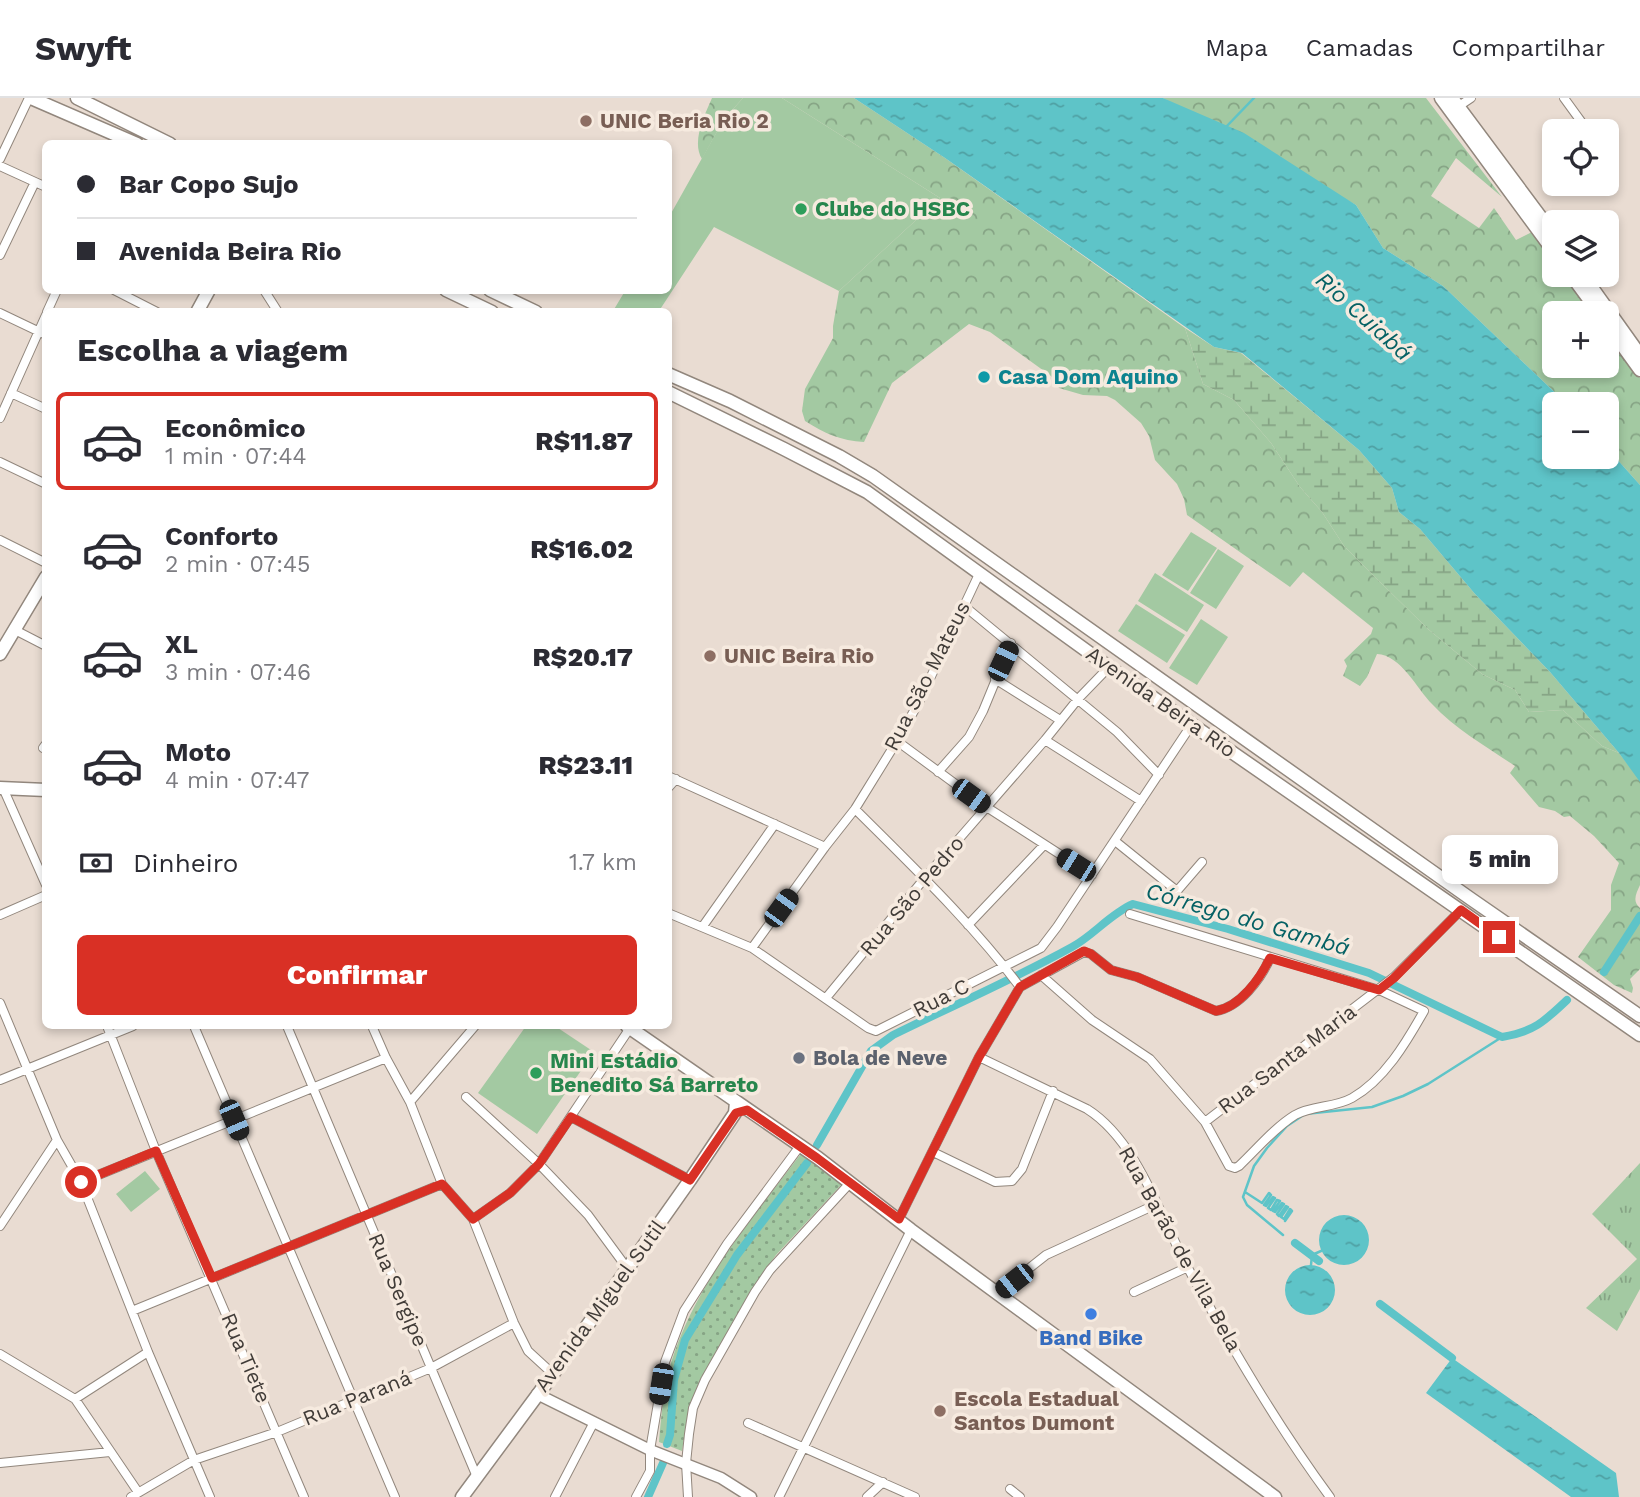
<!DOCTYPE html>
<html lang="pt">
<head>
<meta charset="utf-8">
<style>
  :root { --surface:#fff; --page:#f7f7f7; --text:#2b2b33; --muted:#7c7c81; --line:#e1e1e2; --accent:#d93025 }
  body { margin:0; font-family:"Work Sans",sans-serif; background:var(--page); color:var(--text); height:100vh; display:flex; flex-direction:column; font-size:26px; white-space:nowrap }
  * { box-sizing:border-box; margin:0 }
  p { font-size:23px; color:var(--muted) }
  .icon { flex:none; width:38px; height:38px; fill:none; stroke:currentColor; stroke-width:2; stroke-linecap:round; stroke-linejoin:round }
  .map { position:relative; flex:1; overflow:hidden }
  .panel { position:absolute; left:42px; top:210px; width:630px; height:721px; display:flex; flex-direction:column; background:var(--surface); border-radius:10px; box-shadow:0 4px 10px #0003 }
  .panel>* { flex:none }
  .guide { position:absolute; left:42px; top:42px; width:630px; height:154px; border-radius:10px; box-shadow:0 4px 10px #0003; display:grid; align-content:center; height:154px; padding:0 35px; background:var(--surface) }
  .fabs { position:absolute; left:1542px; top:21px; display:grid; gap:14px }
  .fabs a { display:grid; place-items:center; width:77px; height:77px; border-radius:10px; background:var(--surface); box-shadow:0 4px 10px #0003; font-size:35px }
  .end { position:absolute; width:32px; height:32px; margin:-16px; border:9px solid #d93025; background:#fff; box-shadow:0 0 0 4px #fff }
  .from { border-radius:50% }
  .bubble { position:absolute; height:49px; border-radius:10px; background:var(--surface); box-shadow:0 4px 10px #0003; font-size:23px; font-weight:800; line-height:49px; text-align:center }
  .car { position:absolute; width:21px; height:42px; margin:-21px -10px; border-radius:9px; box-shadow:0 0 5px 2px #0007; background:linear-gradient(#222 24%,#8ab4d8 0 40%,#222 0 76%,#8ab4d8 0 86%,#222 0) }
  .guide b { display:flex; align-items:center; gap:24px; height:66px; font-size:26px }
  .guide b+b { border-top:2px solid var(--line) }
  .guide i { width:18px; height:18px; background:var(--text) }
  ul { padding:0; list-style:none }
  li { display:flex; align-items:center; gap:21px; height:98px; margin:0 14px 10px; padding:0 21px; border:4px solid transparent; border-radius:10px }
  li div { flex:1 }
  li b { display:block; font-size:26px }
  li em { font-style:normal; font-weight:800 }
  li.on { border-color:var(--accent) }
  li>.icon { width:63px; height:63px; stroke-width:1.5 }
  h2 { padding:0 35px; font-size:32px; line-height:84px }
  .pay { display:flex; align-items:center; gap:18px; height:77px; padding:0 35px; font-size:26px }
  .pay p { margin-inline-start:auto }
  .action { display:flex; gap:14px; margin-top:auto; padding:14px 35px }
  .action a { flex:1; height:80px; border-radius:10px; background:var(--accent); color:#fff; font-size:28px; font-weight:800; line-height:80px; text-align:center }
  header { display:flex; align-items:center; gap:42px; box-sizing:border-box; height:98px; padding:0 35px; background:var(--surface); border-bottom:2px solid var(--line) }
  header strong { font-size:33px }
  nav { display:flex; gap:38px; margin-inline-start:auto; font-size:24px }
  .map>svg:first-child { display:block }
</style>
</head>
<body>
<header>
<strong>Swyft</strong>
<nav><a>Mapa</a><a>Camadas</a><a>Compartilhar</a></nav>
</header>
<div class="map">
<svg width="1640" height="1399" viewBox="0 0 1640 1399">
  <defs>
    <pattern id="grass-tufts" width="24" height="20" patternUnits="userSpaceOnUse" patternTransform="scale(1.75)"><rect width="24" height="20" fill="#a3c9a2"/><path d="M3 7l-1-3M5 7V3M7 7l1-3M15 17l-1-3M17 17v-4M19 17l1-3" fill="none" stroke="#86a485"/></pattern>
    <pattern id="forest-crowns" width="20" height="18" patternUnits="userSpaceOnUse" patternTransform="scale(1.75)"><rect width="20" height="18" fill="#a3c9a2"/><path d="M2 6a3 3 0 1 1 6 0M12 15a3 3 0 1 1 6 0" fill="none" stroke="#86a485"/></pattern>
    <pattern id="wetland-marsh" width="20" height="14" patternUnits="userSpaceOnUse" patternTransform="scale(1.75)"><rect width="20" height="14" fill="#a3c9a2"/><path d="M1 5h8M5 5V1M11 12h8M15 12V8" fill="none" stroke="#86a485"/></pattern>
    <pattern id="park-dots" width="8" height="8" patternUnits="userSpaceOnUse" patternTransform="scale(1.75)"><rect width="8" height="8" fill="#a3c9a2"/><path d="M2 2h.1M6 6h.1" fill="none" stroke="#86a485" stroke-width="1.8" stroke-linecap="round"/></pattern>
    <pattern id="water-ripples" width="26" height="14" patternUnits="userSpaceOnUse" patternTransform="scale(1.75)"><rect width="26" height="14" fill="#5ec4c8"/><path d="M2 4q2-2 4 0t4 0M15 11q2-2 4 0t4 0" fill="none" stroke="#4fa0a3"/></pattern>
  </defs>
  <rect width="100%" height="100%" fill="#e9dcd2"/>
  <path fill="url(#grass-tufts)" d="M1640,1065V1191L1617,1233L1586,1210L1637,1161L1592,1116Z"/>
  <path fill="url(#forest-crowns)" d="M712,0H743L724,21L702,61C691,44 705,16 712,0Z
    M782,0H854L945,60L1185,230L1203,286L1234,302L1271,345L1300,389L1322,414L1344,448L1377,481L1428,531L1482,576L1515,592L1529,614L1563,612L1602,648L1619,655L1640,682V787C1636,796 1632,803 1640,810V871L1630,881L1633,890L1632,895L1614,887L1578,859L1611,812V787L1619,765L1594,738L1570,718L1564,719L1555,713L1539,709L1510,675L1515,668C1487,649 1455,631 1432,606C1417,591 1401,557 1377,556L1367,579L1360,588L1343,578L1347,568L1344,562L1371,536L1373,530L1303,474L1290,489L1187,417L1184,401L1177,386L1155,362L1149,338L1141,325L1115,302L1107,298L1083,297L1059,290L1051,278L990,234L969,226L892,285L864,344C841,343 824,335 805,323L802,313L805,291L833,240V228L839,193L940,100Z
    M1163,0H1426L1502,99L1456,60L1431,98L1479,130L1494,110L1516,142L1534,133L1554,161V177H1565L1593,215H1554V268H1606L1607,234L1640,280V387L1607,350L1606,306H1567L1443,188L1383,150L1356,107Z"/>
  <path fill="url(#wetland-marsh)" d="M1185,230L1214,249L1241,255L1359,352L1392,390L1399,414L1420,431L1475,496L1550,574L1619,655L1602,648L1563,612L1529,614L1515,592L1482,576L1428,531L1377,481L1344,448L1322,414L1300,389L1271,345L1234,302L1203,286Z"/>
  <path fill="url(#park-dots)" d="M803,1053L842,1086L776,1157L754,1189L702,1280L689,1310L682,1353L659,1344C661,1318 664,1290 671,1265C696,1184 753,1120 803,1053Z"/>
  <path fill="#a3c9a2" d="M743,0H782L940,100L839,193L714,129L659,213H613L625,193L668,192L669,119L724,21Z
    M1191,434L1217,450L1188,493L1162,477Z
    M1218,451L1244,468L1216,511L1190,495Z
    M1155,475L1204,507L1187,534L1138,503Z
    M1136,506L1185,537L1167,565L1118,533Z
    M1201,521L1228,539L1197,587L1169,570Z
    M526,928H555L594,954L537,1036L478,995Z
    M145,1073L160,1091L131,1114L116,1096Z"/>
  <path fill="url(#water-ripples)" d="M854,0H1163L1244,35L1356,107L1383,150L1443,188L1567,306H1554V359H1606L1607,350L1640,387V684L1619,655L1550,574L1475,496L1420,431L1399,414L1392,390L1359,352L1242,255L1214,249L945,60Z
    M1319 1142a25 25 0 1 1 50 0a25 25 0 1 1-50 0Z
    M1285 1192a25 25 0 1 1 50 0a25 25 0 1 1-50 0Z
    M1452,1260L1616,1375L1619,1399H1571L1426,1295Z"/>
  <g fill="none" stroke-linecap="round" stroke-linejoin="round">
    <path stroke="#5ec4c8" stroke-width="2.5" d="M1225,30L1254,0
      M1245,1094L1262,1105L1269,1095L1271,1097L1264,1107L1266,1108L1273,1099L1275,1100L1268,1110L1271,1112L1277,1102L1280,1103L1273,1113L1275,1114L1282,1105L1284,1106L1277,1116L1279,1118L1286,1108L1288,1109L1281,1119L1284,1121L1290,1111L1292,1113L1285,1123
      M1283,1137L1247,1107L1243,1099L1254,1068L1267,1050L1287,1028L1305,1016L1372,1009L1403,998L1428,986L1502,939
      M1311,1167L1312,1157L1321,1153"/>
    <path stroke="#5ec4c8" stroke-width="8" d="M1604,874L1640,818
      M817,1047L871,953L893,937C952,908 1014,881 1072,849C1094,837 1110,816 1133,806L1228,831L1369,875L1502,939C1533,934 1544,924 1567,902
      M1295,1145L1319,1163
      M1380,1206L1452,1260
      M667,1346L670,1337L674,1282L685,1242L737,1157L807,1065
      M648,1399L663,1365"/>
    <defs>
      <path id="minor" d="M1564,0L1588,33
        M1456,10L1471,0
        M1606,58L1613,67
        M0,61L29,0
        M0,68L46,89
        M0,157L35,84
        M114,192L157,214
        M264,192L278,214
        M47,214L57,192
        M0,215L46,237
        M11,295L46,311
        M0,320L46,217
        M0,364L46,386
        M0,442L46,465
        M963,507L1117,634L1159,677
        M13,531L46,548
        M995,581L1060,622
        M1045,642L1141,703
        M897,643L988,710L1092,777
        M43,650L46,646
        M938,674L969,639L983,613L1011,545
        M668,678L825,749
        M3,690L46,787
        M668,690L676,681
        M855,711C912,768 972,825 1020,889
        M1115,743L1177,793L1202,764
        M668,815L752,850L868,930L876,933L1041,850L1057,829L1192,626
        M0,817L46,797
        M968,827L1044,747
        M703,828L775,726
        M752,850L825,749L855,711L897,643L919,604L979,476
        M1041,877L1092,922L1150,961L1205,1024L1229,1068L1235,1070L1239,1068C1257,1051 1274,1030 1295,1017C1313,1007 1334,1010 1352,1000C1384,982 1406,945 1424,913L1379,892L1130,816
        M826,900L924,781L1045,642L1078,601L1109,569
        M0,905L57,1042L81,1084L148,1254L210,1399
        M107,928L156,1053L304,1399
        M194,928L395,1399
        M287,928L477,1379
        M372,928L386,960L410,1004L442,1086L473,1121L514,1225L528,1253L553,1276
        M979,959L1087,1011C1138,1043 1161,1121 1189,1172C1232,1250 1277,1327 1330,1399
        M0,982L133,928
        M466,999L539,1066L588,1117L627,1170
        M410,1004L475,928
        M571,1019L690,1082
        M1205,1024L1394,879L1461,812
        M933,1054L995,1084L1012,1083L1022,1071L1053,993
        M81,1084L386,960
        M473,1121L510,1095L539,1066L630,930
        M899,1121L979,959L1020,889L1084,854L1091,856L1111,872L1137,879L1216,913C1240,909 1261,881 1270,860
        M0,1128L57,1042
        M1134,1194L1188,1169
        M998,1195L1046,1157L1157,1106
        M132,1213L442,1086
        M0,1256L75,1301L138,1394
        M75,1301L148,1254
        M748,1325L915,1399
        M0,1365L110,1354
        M1010,1391L1020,1399
        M131,1399L194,1362L277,1334L431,1270L514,1225
        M555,1399L594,1324
        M636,1399L650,1373V1352L665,1264L684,1213L727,1146L800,1048
        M688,1399L686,1365L689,1336L693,1310L705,1282L755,1194L770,1172L850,1085
        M779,1399L911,1132
        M867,1399L883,1384"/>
      <path id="tertiary" d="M537,1296L650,1352L721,1380L751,1399"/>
      <path id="secondary" d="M1441,0L1554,154
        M1452,0L1554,137
        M1571,177L1599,215
        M1583,177L1640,257
        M197,214L209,192
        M1606,225L1640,272
        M0,556L46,479
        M0,690L46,692
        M627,928L818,1060L911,1132L1275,1399
        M462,1399L553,1276L690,1082L735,1015L736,1004"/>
      <path id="primary" d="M31,0L137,46
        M77,0L170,46
        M446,192L492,214
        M490,192L536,214
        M668,276L730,303L839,358L873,378L1471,801L1640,918
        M668,294L784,351L867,394L1109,569L1640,937"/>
    </defs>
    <use href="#minor" stroke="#92877d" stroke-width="10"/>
    <use href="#tertiary" stroke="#92877d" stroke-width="13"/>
    <use href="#secondary" stroke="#92877d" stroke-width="15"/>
    <use href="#primary" stroke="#92877d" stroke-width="15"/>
    <use href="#minor" stroke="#fff" stroke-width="8"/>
    <use href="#tertiary" stroke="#fff" stroke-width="10"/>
    <use href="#secondary" stroke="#fff" stroke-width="12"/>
    <use href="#primary" stroke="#fff" stroke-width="12"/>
  </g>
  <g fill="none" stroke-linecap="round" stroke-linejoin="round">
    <path stroke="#d93025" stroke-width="9" d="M81,1084L156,1053L212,1180L442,1086L473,1121L510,1095L539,1066L571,1019L690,1082L736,1015L747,1012L817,1060L899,1121L979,959L1020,889L1084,853L1091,856L1111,872L1137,879L1216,913C1240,909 1260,881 1270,860L1379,892L1394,880L1461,812L1499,839"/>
  </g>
  <g fill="#8d6e63" stroke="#f6eadf" stroke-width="2.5">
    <circle cx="586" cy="23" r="7"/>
    <circle cx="710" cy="558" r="7"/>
    <circle cx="940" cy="1313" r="7"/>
  </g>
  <g fill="#2e9e5b" stroke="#f6eadf" stroke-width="2.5">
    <circle cx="801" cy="111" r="7"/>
    <circle cx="536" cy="975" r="7"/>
  </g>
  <circle fill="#0f9aa8" stroke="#f6eadf" stroke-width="2.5" cx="984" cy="279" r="7"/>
  <circle fill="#6b7280" stroke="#f6eadf" stroke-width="2.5" cx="799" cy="960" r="7"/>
  <circle fill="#3f7fe0" stroke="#f6eadf" stroke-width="2.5" cx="1091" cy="1216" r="7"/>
  <g text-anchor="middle" stroke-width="7" stroke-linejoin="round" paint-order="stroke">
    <g font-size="21" font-weight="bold" fill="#785e54" stroke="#f6eadf" text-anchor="start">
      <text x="600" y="30">UNIC Beria Rio 2</text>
      <text x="724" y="565">UNIC Beira Rio</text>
      <text x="954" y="1308">Escola Estadual<tspan x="954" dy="24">Santos Dumont</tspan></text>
    </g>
    <g font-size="21" font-weight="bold" fill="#27864d" stroke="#f6eadf" text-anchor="start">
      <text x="815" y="118">Clube do HSBC</text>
      <text x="550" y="970">Mini Estádio<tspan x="550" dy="24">Benedito Sá Barreto</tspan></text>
    </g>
    <g font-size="21" font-weight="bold" fill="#0d838f" stroke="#f6eadf" text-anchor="start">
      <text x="998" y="286">Casa Dom Aquino</text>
    </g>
    <g font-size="21" fill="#413c38" stroke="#f6eadf">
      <text transform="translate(927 578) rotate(-63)" y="7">Rua São Mateus</text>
      <text transform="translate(1161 604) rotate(35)" y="7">Avenida Beira Rio</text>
      <text transform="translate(912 798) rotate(-50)" y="7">Rua São Pedro</text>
      <text transform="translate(941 900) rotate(-27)" y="7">Rua C</text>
      <text transform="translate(1287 961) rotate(-37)" y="7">Rua Santa Maria</text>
      <text transform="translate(1180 1151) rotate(61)" y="7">Rua Barão de Vila Bela</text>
      <text transform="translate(398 1192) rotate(67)" y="7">Rua Sergipe</text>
      <text transform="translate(600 1208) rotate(-54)" y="7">Avenida Miguel Sutil</text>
      <text transform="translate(246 1260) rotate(67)" y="7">Rua Tiete</text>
      <text transform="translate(357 1300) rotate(-22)" y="7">Rua Paraná</text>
    </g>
    <g font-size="21" font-weight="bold" fill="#5b616d" stroke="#f6eadf" text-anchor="start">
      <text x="813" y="967">Bola de Neve</text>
    </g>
    <g font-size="21" font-weight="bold" fill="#366cbe" stroke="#f6eadf">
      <text x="1091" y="1247">Band Bike</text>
    </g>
    <g font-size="23" font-style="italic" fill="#056164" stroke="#f6eadf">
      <text transform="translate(1364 218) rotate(42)" y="8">Rio Cuiabá</text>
      <text transform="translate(1248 821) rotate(16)" y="8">Córrego do Gambá</text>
    </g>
  </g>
</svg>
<div class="fabs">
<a><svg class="icon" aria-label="locate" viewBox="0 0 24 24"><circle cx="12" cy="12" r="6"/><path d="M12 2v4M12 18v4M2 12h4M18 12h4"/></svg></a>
<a><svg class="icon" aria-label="layers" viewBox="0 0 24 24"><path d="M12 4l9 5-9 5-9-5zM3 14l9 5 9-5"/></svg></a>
<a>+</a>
<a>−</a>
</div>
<i class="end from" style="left:81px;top:1084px"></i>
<i class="end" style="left:1499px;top:839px"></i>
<div class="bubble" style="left:1442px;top:737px;width:116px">5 min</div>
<i class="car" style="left:1003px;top:563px;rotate:25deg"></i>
<i class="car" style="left:971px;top:698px;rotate:126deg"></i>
<i class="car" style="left:1076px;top:767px;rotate:302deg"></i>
<i class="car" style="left:781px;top:810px;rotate:36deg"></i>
<i class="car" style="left:234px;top:1022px;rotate:157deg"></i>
<i class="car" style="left:1014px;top:1183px;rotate:232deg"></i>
<i class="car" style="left:661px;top:1286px;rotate:189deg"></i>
<div class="guide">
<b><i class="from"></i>Bar Copo Sujo</b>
<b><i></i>Avenida Beira Rio</b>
</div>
<section class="panel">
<h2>Escolha a viagem</h2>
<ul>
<li class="on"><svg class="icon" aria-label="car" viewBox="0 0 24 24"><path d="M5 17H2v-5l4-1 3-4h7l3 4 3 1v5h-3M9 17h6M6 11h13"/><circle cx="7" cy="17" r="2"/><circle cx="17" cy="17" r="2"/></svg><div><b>Econômico</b><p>1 min · 07:44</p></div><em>R$11.87</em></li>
<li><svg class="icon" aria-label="car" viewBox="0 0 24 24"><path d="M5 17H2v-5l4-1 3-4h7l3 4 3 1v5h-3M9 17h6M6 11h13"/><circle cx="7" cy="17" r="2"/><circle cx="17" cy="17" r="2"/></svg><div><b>Conforto</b><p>2 min · 07:45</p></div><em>R$16.02</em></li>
<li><svg class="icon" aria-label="car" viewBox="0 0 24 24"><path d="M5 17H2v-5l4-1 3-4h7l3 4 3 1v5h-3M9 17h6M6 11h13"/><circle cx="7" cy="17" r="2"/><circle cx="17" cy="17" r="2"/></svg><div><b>XL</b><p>3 min · 07:46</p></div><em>R$20.17</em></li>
<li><svg class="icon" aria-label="car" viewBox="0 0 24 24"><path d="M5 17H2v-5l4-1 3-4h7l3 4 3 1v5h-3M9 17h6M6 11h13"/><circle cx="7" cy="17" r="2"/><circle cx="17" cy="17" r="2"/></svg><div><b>Moto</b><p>4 min · 07:47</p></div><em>R$23.11</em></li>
</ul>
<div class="pay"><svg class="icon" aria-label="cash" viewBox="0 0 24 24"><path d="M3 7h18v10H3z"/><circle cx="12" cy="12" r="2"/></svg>Dinheiro<p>1.7 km</p></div>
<div class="action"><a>Confirmar</a></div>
</section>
</div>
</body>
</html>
